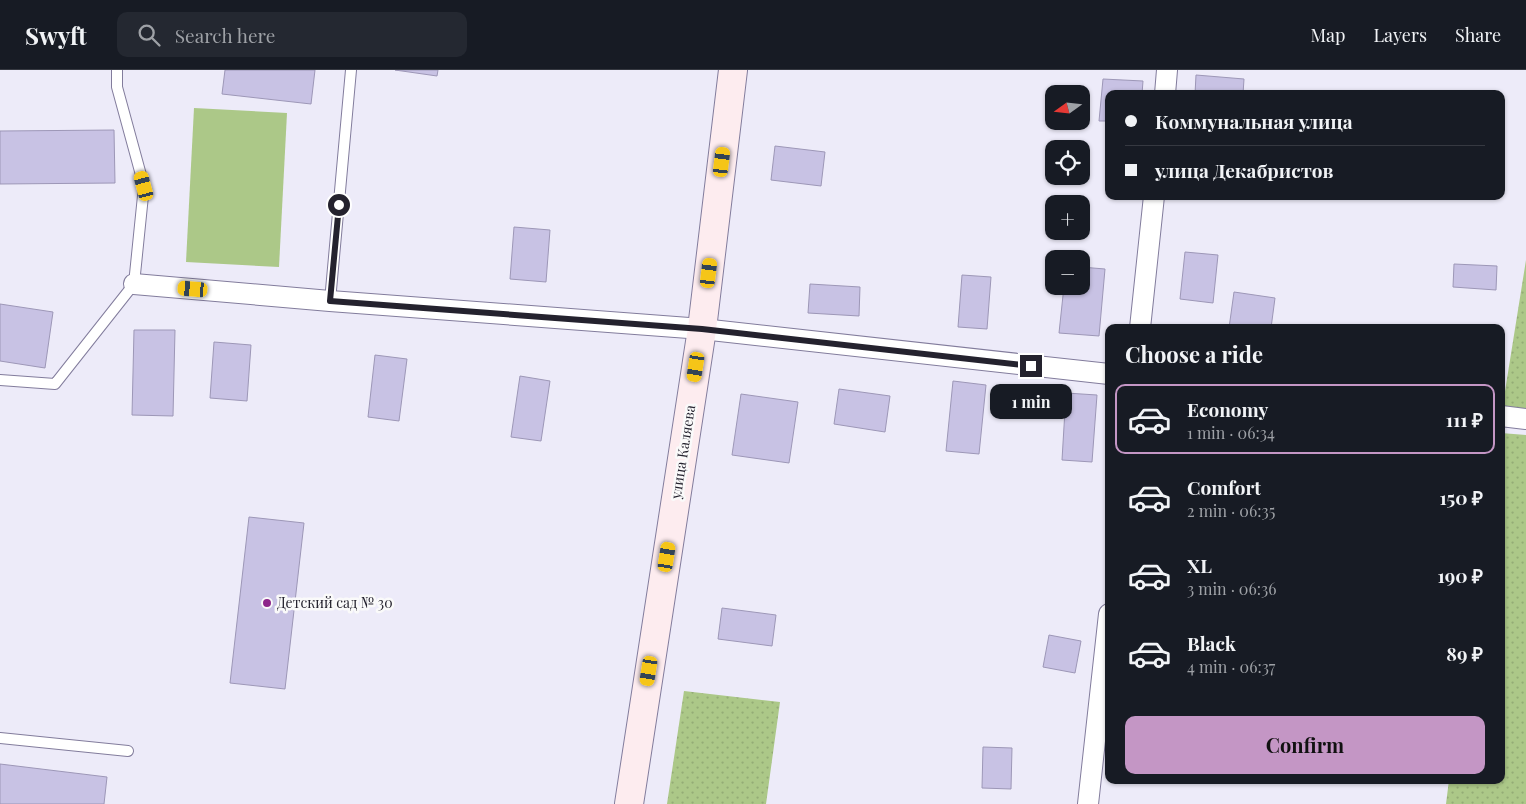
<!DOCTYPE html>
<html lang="en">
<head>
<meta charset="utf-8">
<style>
  :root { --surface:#171b24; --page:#242831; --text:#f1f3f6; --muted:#9ea1a6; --line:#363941; --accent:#c496c5 }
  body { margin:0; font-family:"Playfair Display",serif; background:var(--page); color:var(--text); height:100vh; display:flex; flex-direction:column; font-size:19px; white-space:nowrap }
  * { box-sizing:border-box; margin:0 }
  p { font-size:16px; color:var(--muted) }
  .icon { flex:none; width:28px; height:28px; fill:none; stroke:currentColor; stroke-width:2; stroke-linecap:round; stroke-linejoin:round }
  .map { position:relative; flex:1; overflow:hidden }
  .drawer { position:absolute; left:1105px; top:254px; width:400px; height:460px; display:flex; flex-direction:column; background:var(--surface); border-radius:10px; box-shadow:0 1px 4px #0004 }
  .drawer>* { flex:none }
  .hud { position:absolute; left:1105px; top:20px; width:400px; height:110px; border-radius:10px; box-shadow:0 1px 4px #0004; display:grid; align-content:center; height:110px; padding:0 20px; background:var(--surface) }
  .needle { width:32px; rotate:255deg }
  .buttons { position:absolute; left:1045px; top:15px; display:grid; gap:10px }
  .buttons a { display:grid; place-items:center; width:45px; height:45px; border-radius:10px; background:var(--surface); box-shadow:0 1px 4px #0004; font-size:25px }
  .end { position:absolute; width:22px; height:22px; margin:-11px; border:6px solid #24222e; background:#fff; box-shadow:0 0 0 2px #fff }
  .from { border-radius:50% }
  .bubble { position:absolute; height:35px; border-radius:10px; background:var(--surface); box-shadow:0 1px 4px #0004; font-size:16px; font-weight:700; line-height:35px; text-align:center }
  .car { position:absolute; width:15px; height:30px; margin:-15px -8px; border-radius:6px; box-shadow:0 0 4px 1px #0007; background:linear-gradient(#f5c518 24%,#345 0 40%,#f5c518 0 76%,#345 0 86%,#f5c518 0) }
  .hud b { display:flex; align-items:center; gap:18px; height:48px; font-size:19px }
  .hud b+b { border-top:1px solid var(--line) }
  .hud i { width:12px; height:12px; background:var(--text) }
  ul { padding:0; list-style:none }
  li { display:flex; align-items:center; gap:15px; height:70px; margin:0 10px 8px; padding:0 10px; border:2px solid transparent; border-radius:10px }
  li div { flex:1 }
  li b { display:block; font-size:19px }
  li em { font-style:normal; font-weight:700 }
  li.selected { border-color:var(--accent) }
  li>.icon { width:45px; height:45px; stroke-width:1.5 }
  h2 { padding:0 20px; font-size:22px; line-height:60px }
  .button { display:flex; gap:10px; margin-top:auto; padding:10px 20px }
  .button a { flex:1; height:58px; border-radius:10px; background:var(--accent); color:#111; font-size:20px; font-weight:700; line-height:58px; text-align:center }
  header { display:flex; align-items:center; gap:30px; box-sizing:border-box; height:70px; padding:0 25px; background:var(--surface); border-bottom:1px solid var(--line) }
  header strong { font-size:24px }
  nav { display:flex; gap:28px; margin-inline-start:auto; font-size:18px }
  .search { width:350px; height:45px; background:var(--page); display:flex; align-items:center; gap:12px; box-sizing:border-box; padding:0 18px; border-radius:10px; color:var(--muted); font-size:19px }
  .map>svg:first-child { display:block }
</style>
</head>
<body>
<header>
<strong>Swyft</strong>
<div class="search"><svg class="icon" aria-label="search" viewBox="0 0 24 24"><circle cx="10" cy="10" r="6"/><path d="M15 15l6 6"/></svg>Search here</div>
<nav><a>Map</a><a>Layers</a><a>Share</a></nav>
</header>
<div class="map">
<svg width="1526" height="734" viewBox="0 0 1526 734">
  <defs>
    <pattern id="grass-dots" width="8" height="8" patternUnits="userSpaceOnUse" patternTransform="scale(1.25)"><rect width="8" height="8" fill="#acc888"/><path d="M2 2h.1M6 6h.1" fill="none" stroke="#94ac76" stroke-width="1.8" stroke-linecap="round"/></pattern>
  </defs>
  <rect width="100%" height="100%" fill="#edebf9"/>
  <path fill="url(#grass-dots)" d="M1526,190V343L1502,340Z
    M1501,363L1526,365V734H1446L1449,710H1501Z
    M684,621L780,632L766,734H667Z"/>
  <path fill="#acc888" d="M194,38L287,43L279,197L186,192Z"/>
  <path fill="#c8c2e4" stroke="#9d97b7" d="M225,0H315L311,34L222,24Z
    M395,0H438L437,6Z
    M1196,5L1244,9L1243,24H1195Z
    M1103,9L1143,11L1142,24H1109V51H1099Z
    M114,60L115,113L0,114V61Z
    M775,76L825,82L821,116L771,110Z
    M514,157L550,160L546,212L510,209Z
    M1185,182L1218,185L1213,233L1180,229Z
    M1454,194L1497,196L1496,220L1453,217Z
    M1081,197L1105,199L1099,266L1059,263L1064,216H1081Z
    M962,205L991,207L987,259L958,257Z
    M810,214L860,217L859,246L808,243Z
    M1234,222L1275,228L1271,258H1229Z
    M0,234L53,242L45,298L0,291Z
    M134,260H175L173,346L132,345Z
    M214,272L251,275L247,331L210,328Z
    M375,285L407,289L399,351L368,347Z
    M520,306L550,311L541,371L511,367Z
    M953,311L986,315L979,384L946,381Z
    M839,319L890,326L885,362L834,354Z
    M1066,323L1097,325L1092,392L1062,390Z
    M741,324L798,332L789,393L732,385Z
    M249,447L304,453L285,619L230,613Z
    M722,538L776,545L772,576L718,569Z
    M1049,565L1081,571L1075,603L1043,597Z
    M983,677L1012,678L1011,719L982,718Z
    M0,694L107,707L104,734H0Z"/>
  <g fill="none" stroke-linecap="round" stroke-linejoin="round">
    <defs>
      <path id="lane" d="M330,231L351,0
        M0,310L55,314L134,214L144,116L117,17V0
        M0,668L128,681"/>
      <path id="street" d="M1165,24L1167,0
        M134,214L330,231L702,259L1109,304
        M1140,258L1154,126
        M1501,346L1526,349
        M1088,734L1109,544"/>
      <path id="secondary" d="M629,734L702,259L733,0"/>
    </defs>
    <use href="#lane" stroke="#827c9c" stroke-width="12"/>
    <use href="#street" stroke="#827c9c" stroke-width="22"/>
    <use href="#secondary" stroke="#827c9c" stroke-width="30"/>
    <use href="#lane" stroke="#fff" stroke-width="10"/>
    <use href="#street" stroke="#fff" stroke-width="20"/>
    <use href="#secondary" stroke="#fdecef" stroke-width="28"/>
  </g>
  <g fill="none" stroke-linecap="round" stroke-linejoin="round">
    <path stroke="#24222e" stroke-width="6" d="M339,135L330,231L702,259L1031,296"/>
  </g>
  <circle fill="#8d258a" stroke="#fafafa" stroke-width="2" cx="267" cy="533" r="5"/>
  <g text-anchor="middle" stroke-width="5" stroke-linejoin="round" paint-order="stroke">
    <g font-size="14" fill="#24222e" stroke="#fafafa">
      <text transform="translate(683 382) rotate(-81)" y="5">улица Каляева</text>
    </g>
    <g font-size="14" fill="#24222e" stroke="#fafafa" text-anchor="start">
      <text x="277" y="538">Детский сад № 30</text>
    </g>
  </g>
</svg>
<div class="buttons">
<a><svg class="needle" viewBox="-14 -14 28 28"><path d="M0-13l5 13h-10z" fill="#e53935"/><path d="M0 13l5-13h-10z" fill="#9ea1a6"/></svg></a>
<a><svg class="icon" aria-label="locate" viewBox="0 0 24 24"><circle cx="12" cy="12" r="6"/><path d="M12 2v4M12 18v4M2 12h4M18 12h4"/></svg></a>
<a>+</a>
<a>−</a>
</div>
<i class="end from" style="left:339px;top:135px"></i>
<i class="end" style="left:1031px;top:296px"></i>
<div class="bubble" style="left:990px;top:314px;width:82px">1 min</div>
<i class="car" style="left:722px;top:92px;rotate:7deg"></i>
<i class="car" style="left:144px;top:116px;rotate:345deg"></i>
<i class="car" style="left:709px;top:203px;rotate:7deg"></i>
<i class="car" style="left:193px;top:219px;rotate:275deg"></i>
<i class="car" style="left:696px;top:297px;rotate:189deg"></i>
<i class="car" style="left:667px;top:487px;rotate:9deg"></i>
<i class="car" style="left:649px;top:601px;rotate:189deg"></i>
<div class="hud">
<b><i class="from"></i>Коммунальная улица</b>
<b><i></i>улица Декабристов</b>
</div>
<section class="drawer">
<h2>Choose a ride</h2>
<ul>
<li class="selected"><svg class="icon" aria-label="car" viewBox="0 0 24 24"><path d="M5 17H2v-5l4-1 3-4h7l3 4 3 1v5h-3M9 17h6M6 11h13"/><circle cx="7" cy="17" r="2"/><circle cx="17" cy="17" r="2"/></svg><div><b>Economy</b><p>1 min · 06:34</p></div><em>111 ₽</em></li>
<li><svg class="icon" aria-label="car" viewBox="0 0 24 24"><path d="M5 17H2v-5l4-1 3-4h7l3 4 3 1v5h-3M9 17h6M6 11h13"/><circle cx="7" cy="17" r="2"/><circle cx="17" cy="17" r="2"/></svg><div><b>Comfort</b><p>2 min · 06:35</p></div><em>150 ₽</em></li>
<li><svg class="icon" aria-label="car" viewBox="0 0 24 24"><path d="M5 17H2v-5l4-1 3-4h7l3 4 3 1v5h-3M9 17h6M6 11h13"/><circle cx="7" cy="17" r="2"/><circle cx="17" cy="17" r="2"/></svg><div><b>XL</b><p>3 min · 06:36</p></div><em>190 ₽</em></li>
<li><svg class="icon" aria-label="car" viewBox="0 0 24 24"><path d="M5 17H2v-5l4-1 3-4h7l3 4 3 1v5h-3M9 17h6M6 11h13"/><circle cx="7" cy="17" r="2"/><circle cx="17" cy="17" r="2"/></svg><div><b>Black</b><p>4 min · 06:37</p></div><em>89 ₽</em></li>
</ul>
<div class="button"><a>Confirm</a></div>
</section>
</div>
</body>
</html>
